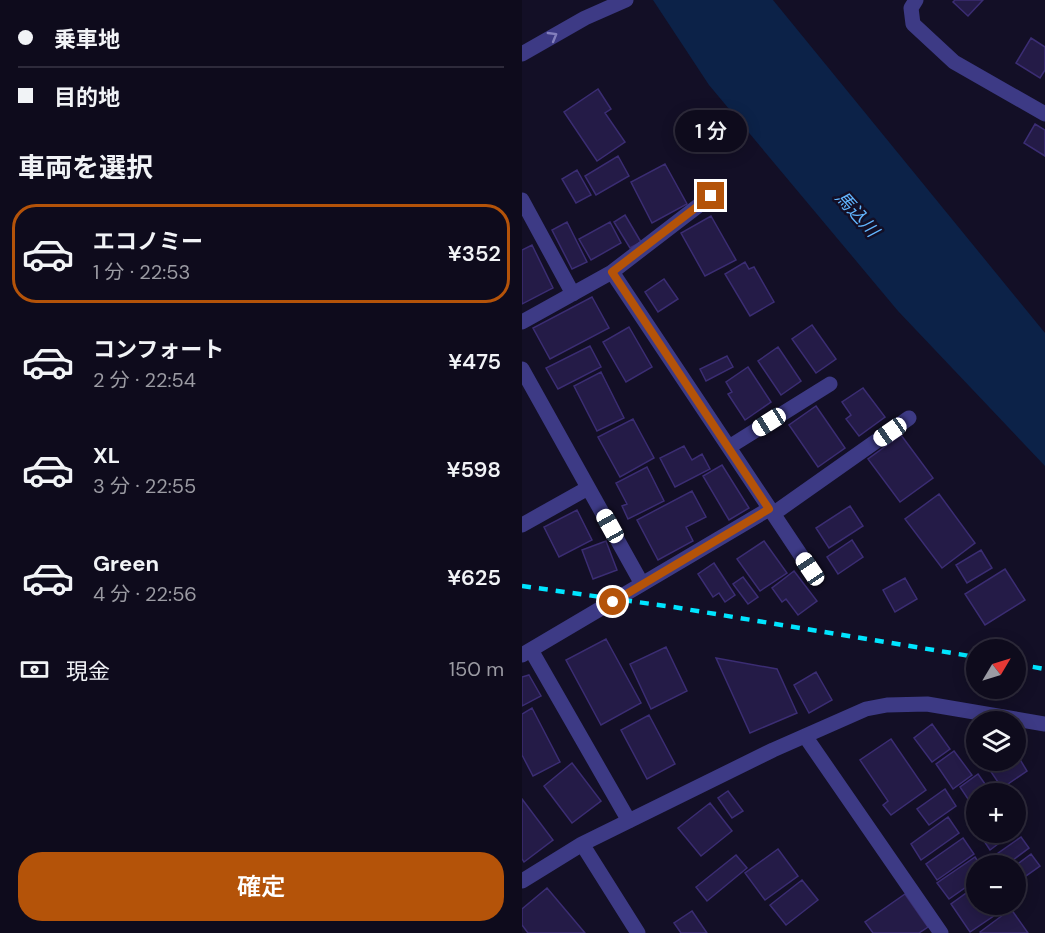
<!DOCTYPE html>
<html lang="ja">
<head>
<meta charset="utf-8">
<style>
  :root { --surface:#0e0b1c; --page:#171425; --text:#f1f3f6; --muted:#9b9ba3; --line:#2e2b3b; --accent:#b45309 }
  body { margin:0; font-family:"DM Sans","Noto Sans JP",sans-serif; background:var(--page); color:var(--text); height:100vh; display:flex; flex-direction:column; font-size:22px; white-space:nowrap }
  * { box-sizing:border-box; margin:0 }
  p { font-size:20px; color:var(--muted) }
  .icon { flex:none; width:33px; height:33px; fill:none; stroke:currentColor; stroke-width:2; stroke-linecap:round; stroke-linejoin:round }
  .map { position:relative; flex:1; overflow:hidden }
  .sheet { display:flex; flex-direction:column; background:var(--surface); width:522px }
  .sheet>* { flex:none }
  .hud { display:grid; align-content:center; height:132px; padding:0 18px; background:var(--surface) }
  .needle { width:39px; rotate:52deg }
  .controls { position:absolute; left:444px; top:639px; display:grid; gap:12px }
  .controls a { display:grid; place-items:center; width:60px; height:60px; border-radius:50%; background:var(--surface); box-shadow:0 3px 15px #0003,0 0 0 2px var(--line); font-size:30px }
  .end { position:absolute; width:27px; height:27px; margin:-14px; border:8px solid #b45309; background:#fff; box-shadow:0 0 0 3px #fff }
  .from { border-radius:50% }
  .bubble { position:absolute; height:42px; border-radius:21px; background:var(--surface); box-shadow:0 3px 15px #0003,0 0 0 2px var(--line); font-size:20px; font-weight:600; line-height:42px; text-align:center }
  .car { position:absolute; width:18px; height:36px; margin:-18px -9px; border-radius:8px; box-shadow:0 0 4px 2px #0007; background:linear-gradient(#fff 24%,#345 0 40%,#fff 0 76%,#345 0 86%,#fff 0) }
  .hud b { display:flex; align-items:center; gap:21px; height:57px; font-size:22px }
  .hud b+b { border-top:2px solid var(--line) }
  .hud i { width:15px; height:15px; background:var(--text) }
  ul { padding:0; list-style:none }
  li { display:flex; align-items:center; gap:18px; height:99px; margin:0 12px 9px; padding:0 6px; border:3px solid transparent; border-radius:24px }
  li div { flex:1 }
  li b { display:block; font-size:22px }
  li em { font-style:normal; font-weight:600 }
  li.selected { border-color:var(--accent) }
  li>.icon { width:54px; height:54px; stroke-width:1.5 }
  h2 { padding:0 18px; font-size:27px; line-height:72px }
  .pay { display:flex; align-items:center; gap:15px; height:66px; padding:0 18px; font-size:22px }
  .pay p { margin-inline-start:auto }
  .cta { display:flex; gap:12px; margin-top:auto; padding:12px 18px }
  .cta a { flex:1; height:69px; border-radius:24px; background:var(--accent); color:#fff; font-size:24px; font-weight:600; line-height:69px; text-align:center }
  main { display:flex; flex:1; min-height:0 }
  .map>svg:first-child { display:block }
</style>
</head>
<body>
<main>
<section class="sheet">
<div class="hud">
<b><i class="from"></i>乗車地</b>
<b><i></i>目的地</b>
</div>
<h2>車両を選択</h2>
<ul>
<li class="selected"><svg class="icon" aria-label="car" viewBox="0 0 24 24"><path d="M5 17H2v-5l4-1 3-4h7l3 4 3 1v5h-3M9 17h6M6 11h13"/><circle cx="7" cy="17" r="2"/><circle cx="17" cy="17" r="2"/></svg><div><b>エコノミー</b><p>1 分 · 22:53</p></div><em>¥352</em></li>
<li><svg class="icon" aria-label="car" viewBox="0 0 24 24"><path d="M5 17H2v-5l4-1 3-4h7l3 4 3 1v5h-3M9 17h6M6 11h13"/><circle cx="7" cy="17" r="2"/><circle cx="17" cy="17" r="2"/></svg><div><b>コンフォート</b><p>2 分 · 22:54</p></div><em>¥475</em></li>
<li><svg class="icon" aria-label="car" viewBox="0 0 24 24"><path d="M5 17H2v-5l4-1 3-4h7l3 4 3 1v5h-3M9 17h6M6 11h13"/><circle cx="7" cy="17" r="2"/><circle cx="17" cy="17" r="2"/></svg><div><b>XL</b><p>3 分 · 22:55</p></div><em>¥598</em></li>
<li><svg class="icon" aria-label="car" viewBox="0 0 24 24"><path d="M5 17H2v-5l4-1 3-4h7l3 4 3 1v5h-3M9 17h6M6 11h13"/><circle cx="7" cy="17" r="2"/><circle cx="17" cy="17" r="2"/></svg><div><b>Green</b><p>4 分 · 22:56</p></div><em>¥625</em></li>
</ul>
<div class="pay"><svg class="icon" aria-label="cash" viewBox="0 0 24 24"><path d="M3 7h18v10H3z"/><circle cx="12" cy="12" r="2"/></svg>現金<p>150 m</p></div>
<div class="cta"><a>確定</a></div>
</section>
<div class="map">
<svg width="523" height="933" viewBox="0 0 523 933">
  <rect width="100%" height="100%" fill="#130f26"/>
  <path fill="#0c2248" d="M131,0H251L523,333V466L376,311L187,85Z"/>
  <path fill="#241b47" stroke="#3b2d73" stroke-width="1.5" d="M433,0H461L446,16L431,2Z
    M509,38L523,47V70L518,78L494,63Z
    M76,89L89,109L83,113L103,142L75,161L42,112Z
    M513,124L523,130V156L502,143Z
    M96,156L107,176L74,195L63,176Z
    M143,164L165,204L130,223L109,182Z
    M55,170L69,195L54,203L40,179Z
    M103,215L119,242L108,248L92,222Z
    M189,216L214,260L183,276L159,233Z
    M45,222L65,262L50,269L30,230Z
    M88,222L99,243L69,260L57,239Z
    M10,245L31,288L0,304V250Z
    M223,262L227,269L232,267L252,302L228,316L203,274Z
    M142,279L156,299L136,312L123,292Z
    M70,297L87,328L28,359L11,328Z
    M290,325L314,359L294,373L270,339Z
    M107,327L130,367L104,382L81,342Z
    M68,346L79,367L36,389L24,368Z
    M256,347L279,381L259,395L236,361Z
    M205,356L211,367L184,381L178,369Z
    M226,367L249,402L223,420L206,394L210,392L204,382Z
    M79,372L102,418L75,431L52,386Z
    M341,388L363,417L337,436L324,419L329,415L320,402Z
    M294,406L323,448L296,467L267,425Z
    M111,419L132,458L98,477L76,437Z
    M379,435L411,478L378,502L346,459Z
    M162,446L170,460L180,454L188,469L153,487L138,458Z
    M200,465L227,508L207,520L181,476Z
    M125,467L142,501L106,519L100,506L105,504L94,483Z
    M170,491L184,517L164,527L171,541L136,560L115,520Z
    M417,494L453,543L420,568L383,519Z
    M328,506L341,526L307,548L294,528Z
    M55,510L70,540L37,557L22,527Z
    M330,540L341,557L316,574L305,557Z
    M84,541L95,570L71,579L60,550Z
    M242,541L265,573L238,591L215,559Z
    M459,550L470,568L445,583L434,565Z
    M192,563L213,595L203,602L197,593L191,597L176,574Z
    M483,569L503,600L463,625L443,594Z
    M272,571L295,601L276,615L264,599L260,602L250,588Z
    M221,577L236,597L226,604L211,584Z
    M383,578L395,599L373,612L361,590Z
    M84,639L119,703L79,725L44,660Z
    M144,647L165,691L129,709L108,664Z
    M194,658L255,669L275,713L228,733Z
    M294,672L310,700L287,713L272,685Z
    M7,675L19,696L0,706V677Z
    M10,708L38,762L11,776L0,755V714Z
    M127,715L153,764L125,779L99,730Z
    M410,724L428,749L410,762L392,738Z
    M369,739L404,790L369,815L361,805L366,801L338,760Z
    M432,751L450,775L431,789L414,764Z
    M494,753L505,771L480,788L463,763L467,760H494Z
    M50,763L79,801L50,823L22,786Z
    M456,774L470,794H454V811L438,787Z
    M423,789L434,806L407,825L395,809Z
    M206,791L221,811L210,818L196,798Z
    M0,799L31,840L2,862L0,859Z
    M188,803L210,831L179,856L156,828Z
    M426,817L437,833L399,860L389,844Z
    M468,832H492L468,850L460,838Z
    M499,837L507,848L483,866H479L472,856Z
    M441,838L452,854L415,880L404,864Z
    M256,849L276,876L243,900L223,873Z
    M509,854L518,866L494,883L493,866Z
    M214,855L225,868L185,901L174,887Z
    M453,857L459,866H454V880L427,899L415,883Z
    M280,880L296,900L264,925L248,905Z
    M454,886V904H483L482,909L448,932L429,904Z
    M25,888L63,933H6L0,925V909Z
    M383,894L406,927L397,933H351L343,922Z
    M489,909L506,933H459L458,932Z
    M170,911L185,933H159L152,923Z"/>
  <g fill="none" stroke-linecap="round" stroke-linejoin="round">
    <path stroke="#3d3a85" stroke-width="15" d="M394,0L389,8L391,24L432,62L523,114
      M0,54L63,18L104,0
      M0,200L51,294
      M90,272L189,196
      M0,322L90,272L288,569
      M0,369L120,584
      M207,447L308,384
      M251,514L387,418
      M0,525L66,488
      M9,650L107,821
      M0,655L247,509
      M283,736L419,933
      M60,844L116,933
      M0,881L60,844L251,750L344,709L365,705L405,704L523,724"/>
    <path stroke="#00e5ff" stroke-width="4.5" stroke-dasharray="9 8" stroke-linecap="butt" d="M0,586L151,607L454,657
      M494,664L523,669"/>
  </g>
  <defs><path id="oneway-chevron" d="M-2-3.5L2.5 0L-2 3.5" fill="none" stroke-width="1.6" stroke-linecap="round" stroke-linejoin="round" transform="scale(1.5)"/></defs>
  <use stroke="#837fbc" href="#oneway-chevron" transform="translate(31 36) rotate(-30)"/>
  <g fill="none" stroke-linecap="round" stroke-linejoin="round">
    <path stroke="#b45309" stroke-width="8" d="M91,602L247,509L90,272L189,196"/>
  </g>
  <g text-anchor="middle" stroke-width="5" stroke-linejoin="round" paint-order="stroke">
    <g font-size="18" font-style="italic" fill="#62b6ff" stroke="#130f26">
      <text transform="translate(335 214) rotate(48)" y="6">馬込川</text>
    </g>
  </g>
</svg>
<div class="controls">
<a><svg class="needle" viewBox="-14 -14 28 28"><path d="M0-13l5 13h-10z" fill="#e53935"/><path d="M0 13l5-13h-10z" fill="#9b9ba3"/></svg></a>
<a><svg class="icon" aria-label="layers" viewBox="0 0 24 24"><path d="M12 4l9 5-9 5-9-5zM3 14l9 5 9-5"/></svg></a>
<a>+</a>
<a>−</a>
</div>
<i class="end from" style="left:91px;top:602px"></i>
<i class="end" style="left:189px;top:196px"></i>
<div class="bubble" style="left:153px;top:110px;width:72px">1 分</div>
<i class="car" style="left:247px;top:422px;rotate:238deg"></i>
<i class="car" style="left:368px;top:432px;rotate:235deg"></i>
<i class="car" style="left:88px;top:526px;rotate:331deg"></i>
<i class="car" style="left:288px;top:569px;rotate:326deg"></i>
</div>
</main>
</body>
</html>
